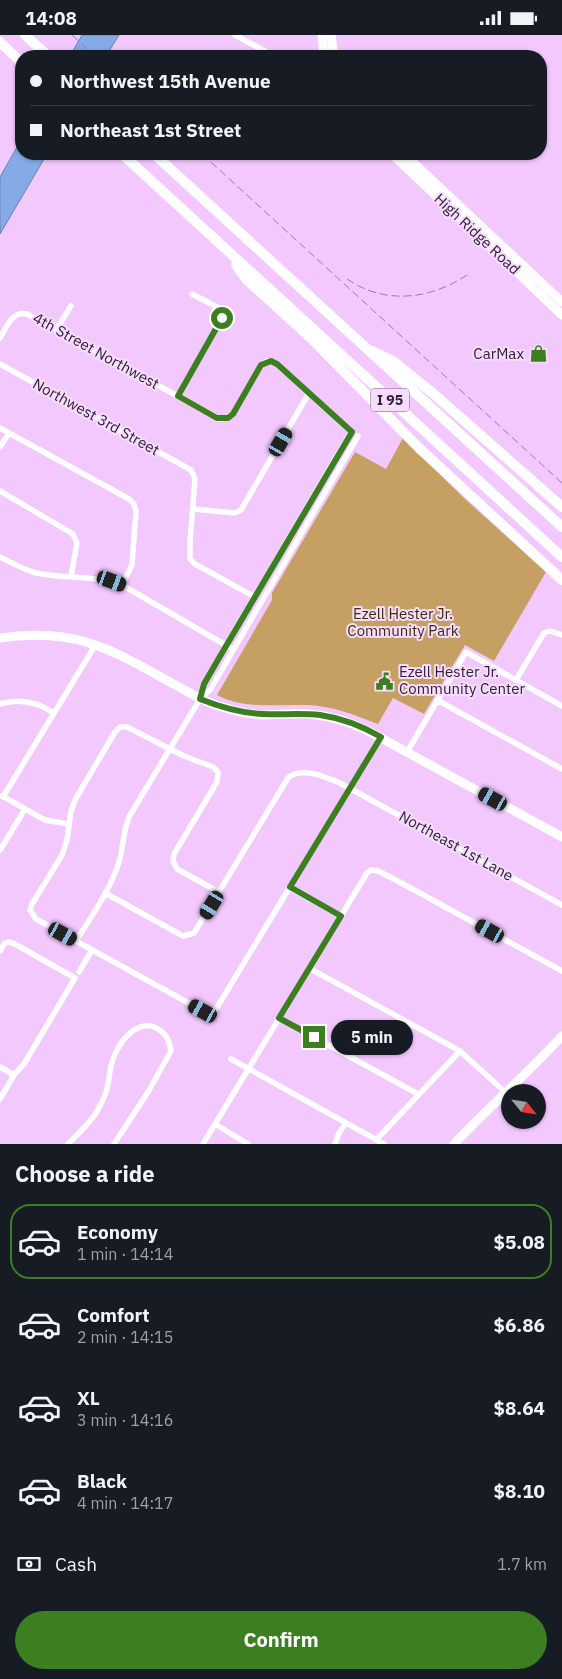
<!DOCTYPE html>
<html lang="en">
<head>
<meta charset="utf-8">
<style>
  :root { --surface:#171b24; --page:#242831; --text:#f1f3f6; --muted:#9ea1a6; --line:#363941; --accent:#3b7f21 }
  body { margin:0; font-family:"IBM Plex Sans",sans-serif; background:var(--page); color:var(--text); height:100vh; display:flex; flex-direction:column; font-size:19px; white-space:nowrap }
  * { box-sizing:border-box; margin:0 }
  p { font-size:16px; color:var(--muted) }
  .icon { flex:none; width:28px; height:28px; fill:none; stroke:currentColor; stroke-width:2; stroke-linecap:round; stroke-linejoin:round }
  .map { position:relative; height:1109px; overflow:hidden }
  .sheet { display:flex; flex-direction:column; background:var(--surface); flex:1 }
  .sheet>* { flex:none }
  .guide { position:absolute; left:15px; top:15px; width:532px; height:110px; border-radius:20px; box-shadow:0 1px 4px #0004; display:grid; align-content:center; height:110px; padding:0 15px; background:var(--surface) }
  .needle { width:32px; rotate:120deg }
  .tools { position:absolute; left:501px; top:1049px; display:grid; gap:10px }
  .tools a { display:grid; place-items:center; width:45px; height:45px; border-radius:50%; background:var(--surface); box-shadow:0 1px 4px #0004; font-size:25px }
  .end { position:absolute; width:22px; height:22px; margin:-11px; border:6px solid #3b7f21; background:#fff; box-shadow:0 0 0 2px #fff }
  .from { border-radius:50% }
  .bubble { position:absolute; height:35px; border-radius:18px; background:var(--surface); box-shadow:0 1px 4px #0004; font-size:16px; font-weight:700; line-height:35px; text-align:center }
  .car { position:absolute; width:15px; height:30px; margin:-15px -8px; border-radius:6px; box-shadow:0 0 4px 1px #0007; background:linear-gradient(#222 24%,#8ab4d8 0 40%,#222 0 76%,#8ab4d8 0 86%,#222 0) }
  .guide b { display:flex; align-items:center; gap:18px; height:48px; font-size:19px }
  .guide b+b { border-top:1px solid var(--line) }
  .guide i { width:12px; height:12px; background:var(--text) }
  ul { padding:0; list-style:none }
  li { display:flex; align-items:center; gap:15px; height:75px; margin:0 10px 8px; padding:0 5px; border:2px solid transparent; border-radius:20px }
  li div { flex:1 }
  li b { display:block; font-size:19px }
  li em { font-style:normal; font-weight:700 }
  li.active { border-color:var(--accent) }
  li>.icon { width:45px; height:45px; stroke-width:1.5 }
  h2 { padding:0 15px; font-size:22px; line-height:60px }
  .pay { display:flex; align-items:center; gap:12px; height:55px; padding:0 15px; font-size:19px }
  .pay p { margin-inline-start:auto }
  .primary-button { display:flex; gap:10px; margin-top:auto; padding:10px 15px }
  .primary-button a { flex:1; height:58px; border-radius:30px; background:var(--accent); color:#fff; font-size:20px; font-weight:700; line-height:58px; text-align:center }
  .status { display:flex; justify-content:space-between; align-items:center; height:35px; padding:0 25px; background:var(--surface); direction:ltr }
  .status svg { height:14px; fill:currentColor }
  .map>svg:first-child { display:block }
</style>
</head>
<body>
<div class="status"><b>14:08</b><svg viewBox="0 0 49 12"><path d="M0 12V9h3v3zM5 12V6h3v6zM10 12V3h3v9zM15 12V0h3v12zM26 1h20v11H26zM47 4h2v5h-2z"/></svg></div>
<div class="map">
<svg width="562" height="1109" viewBox="0 0 562 1109">
  <rect width="100%" height="100%" fill="#f3c8ff"/>
  <path fill="#c6a063" d="M403,403L464,463L546,537L494,626L465,610L424,679L393,663L378,689C355,680 332,671 308,670C277,669 245,675 217,660L272,565V558L355,417L386,434Z"/>
  <path fill="#84abe7" stroke="#6b82b2" d="M82,0H119L106,21H70Z
    M21,105V119H47L0,199V142Z"/>
  <g fill="none" stroke-linecap="round" stroke-linejoin="round">
    <path stroke="#fff" stroke-width="5.5" d="M235,0L274,21
      M56,295L71,271
      M0,303C6,293 12,275 27,279L220,384L227,383L233,379L261,330L267,326L274,327L351,397L226,610L204,649L200,664L130,780C122,796 124,814 118,830C109,857 91,882 76,906
      M0,329L191,435L195,444L190,507V524L195,529L255,562
      M178,361L222,283L219,273L192,259
      M0,393L129,464L134,469L136,476L132,530L122,550
      M0,412L9,398
      M0,456L73,499L77,508L71,541
      M193,474L234,478L241,475L309,358
      M0,522C12,528 23,534 36,538C65,544 94,540 122,550L229,612
      M516,645L544,598L550,596L562,600
      M200,664L210,655L358,401
      M437,665L562,734
      M0,669C19,663 37,667 54,678
      M407,717L466,617L562,671
      M2,761L45,785L68,789
      M3,762L96,609
      M0,815L25,774
      M290,853L341,881
      M219,857L177,834L173,826L174,819L217,747L218,737L213,732L184,721L127,692H120L115,697L75,765L71,776L67,805L62,820L32,869L30,875L36,884L203,976L210,977L216,974L381,702
      M105,858L183,901L194,898L288,743C300,731 326,742 340,748L562,870
      M0,916L4,909L8,907L13,908L75,943L24,1029L14,1040L0,1064
      M309,933L460,1016L505,1057
      M79,937L92,915
      M279,983L418,1059
      M231,1024L384,1109
      M0,1032L14,1040
      M215,1089L248,1109
      M376,1105L460,1016
      M68,1109C78,1099 89,1089 96,1078C100,1071 104,1064 106,1057C109,1048 109,1039 111,1031C115,1010 139,978 161,996C168,1001 170,1008 171,1016L148,1057L114,1109
      M203,1109L367,838L371,835L378,836L396,845L562,936
      M335,1109L339,1098L346,1088"/>
    <path stroke="#fff" stroke-width="9" d="M322,0L324,21
      M331,0L334,21
      M392,119L562,280
      M404,119L562,267
      M0,603C72,592 107,612 168,646C187,656 205,668 226,673C238,677 251,679 263,680C278,680 294,678 309,679C331,681 351,687 370,697L562,802
      M454,1109C489,1072 528,1038 562,1001"/>
    <path stroke="#fff" stroke-width="10" d="M25,0L48,21
      M0,7L21,27
      M122,119L562,522
      M154,119L562,492
      M236,230L247,245L312,304L419,413L562,545
      M372,316L393,326L435,360L562,472"/>
    <path stroke="#9a7ba2" stroke-width="1" stroke-dasharray="8 4" stroke-linecap="butt" d="M72,0L95,21
      M202,119L562,448
      M347,244C386,271 433,264 470,238"/>
  </g>
  <g fill="none" stroke-linecap="round" stroke-linejoin="round">
    <path stroke="#3b7f21" stroke-width="6" d="M222,283L178,361L217,383H228L233,379L261,330L271,326L277,329L352,397L219,623L204,649L200,664C220,672 241,678 263,679C282,680 301,678 320,680C341,683 362,691 381,702L290,852L341,881L279,983L314,1002"/>
  </g>
  <defs>
    <symbol id="shop-bare" viewBox="-9 -9 18 18"><path d="M-5-2.5h2.3a2.7 3.5 0 0 1 5.4 0H5L5.5 6h-11ZM-1.5-2.5h3a1.5 2.3 0 0 0-3 0Z" fill="#3b7f21" stroke="#f6ddfd" stroke-width="2.5" paint-order="stroke"/></symbol>
    <symbol id="civic-bare" viewBox="-9 -9 18 18"><path d="M-.6-6.5H3V-4.5H.6V-3L4-1V1h2V6H-6V1h2V-1L-.6-3ZM-1.2 2.5V6h2.4V2.5Z" fill="#3b7f21" stroke="#f6ddfd" stroke-width="2.5" paint-order="stroke"/></symbol>
  </defs>
  <g fill-rule="evenodd">
    <use href="#shop-bare" x="526" y="306" width="25" height="25"/>
    <use href="#civic-bare" x="372" y="634" width="25" height="25"/>
  </g>
  <g text-anchor="middle" stroke-width="4" stroke-linejoin="round" paint-order="stroke">
    <rect fill="#f6ddfd" stroke="#6c5972" stroke-width="1" x="371" y="353.5" width="38" height="23" rx="4"/>
    <g font-size="14" font-weight="bold" fill="#312136">
      <text x="390" y="370">I 95</text>
    </g>
    <g font-size="15" fill="#312136" stroke="#f6ddfd">
      <text transform="translate(477 199) rotate(43)" y="5">High Ridge Road</text>
      <text transform="translate(96 316) rotate(29)" y="5">4th Street Northwest</text>
      <text transform="translate(96 382) rotate(29)" y="5">Northwest 3rd Street</text>
      <text transform="translate(456 811) rotate(29)" y="5">Northeast 1st Lane</text>
    </g>
    <g font-size="15" fill="#312136" stroke="#f6ddfd" text-anchor="end">
      <text x="524" y="324">CarMax</text>
      <text x="399" y="642" text-anchor="start">Ezell Hester Jr.<tspan x="399" dy="17">Community Center</tspan></text>
    </g>
    <g font-size="15" fill="#3c2b0d" stroke="#f6ddfd">
      <text x="403" y="584">Ezell Hester Jr.<tspan x="403" dy="17">Community Park</tspan></text>
    </g>
  </g>
</svg>
<div class="tools">
<a><svg class="needle" viewBox="-14 -14 28 28"><path d="M0-13l5 13h-10z" fill="#e53935"/><path d="M0 13l5-13h-10z" fill="#9ea1a6"/></svg></a>
</div>
<i class="end from" style="left:222px;top:283px"></i>
<i class="end" style="left:314px;top:1002px"></i>
<div class="bubble" style="left:331px;top:985px;width:82px">5 min</div>
<i class="car" style="left:281px;top:407px;rotate:30deg"></i>
<i class="car" style="left:112px;top:546px;rotate:110deg"></i>
<i class="car" style="left:493px;top:764px;rotate:299deg"></i>
<i class="car" style="left:212px;top:870px;rotate:211deg"></i>
<i class="car" style="left:490px;top:896px;rotate:299deg"></i>
<i class="car" style="left:63px;top:899px;rotate:119deg"></i>
<i class="car" style="left:203px;top:976px;rotate:299deg"></i>
<div class="guide">
<b><i class="from"></i>Northwest 15th Avenue</b>
<b><i></i>Northeast 1st Street</b>
</div>
</div>
<section class="sheet">
<h2>Choose a ride</h2>
<ul>
<li class="active"><svg class="icon" aria-label="car" viewBox="0 0 24 24"><path d="M5 17H2v-5l4-1 3-4h7l3 4 3 1v5h-3M9 17h6M6 11h13"/><circle cx="7" cy="17" r="2"/><circle cx="17" cy="17" r="2"/></svg><div><b>Economy</b><p>1 min · 14:14</p></div><em>$5.08</em></li>
<li><svg class="icon" aria-label="car" viewBox="0 0 24 24"><path d="M5 17H2v-5l4-1 3-4h7l3 4 3 1v5h-3M9 17h6M6 11h13"/><circle cx="7" cy="17" r="2"/><circle cx="17" cy="17" r="2"/></svg><div><b>Comfort</b><p>2 min · 14:15</p></div><em>$6.86</em></li>
<li><svg class="icon" aria-label="car" viewBox="0 0 24 24"><path d="M5 17H2v-5l4-1 3-4h7l3 4 3 1v5h-3M9 17h6M6 11h13"/><circle cx="7" cy="17" r="2"/><circle cx="17" cy="17" r="2"/></svg><div><b>XL</b><p>3 min · 14:16</p></div><em>$8.64</em></li>
<li><svg class="icon" aria-label="car" viewBox="0 0 24 24"><path d="M5 17H2v-5l4-1 3-4h7l3 4 3 1v5h-3M9 17h6M6 11h13"/><circle cx="7" cy="17" r="2"/><circle cx="17" cy="17" r="2"/></svg><div><b>Black</b><p>4 min · 14:17</p></div><em>$8.10</em></li>
</ul>
<div class="pay"><svg class="icon" aria-label="cash" viewBox="0 0 24 24"><path d="M3 7h18v10H3z"/><circle cx="12" cy="12" r="2"/></svg>Cash<p>1.7 km</p></div>
<div class="primary-button"><a>Confirm</a></div>
</section>
</body>
</html>
